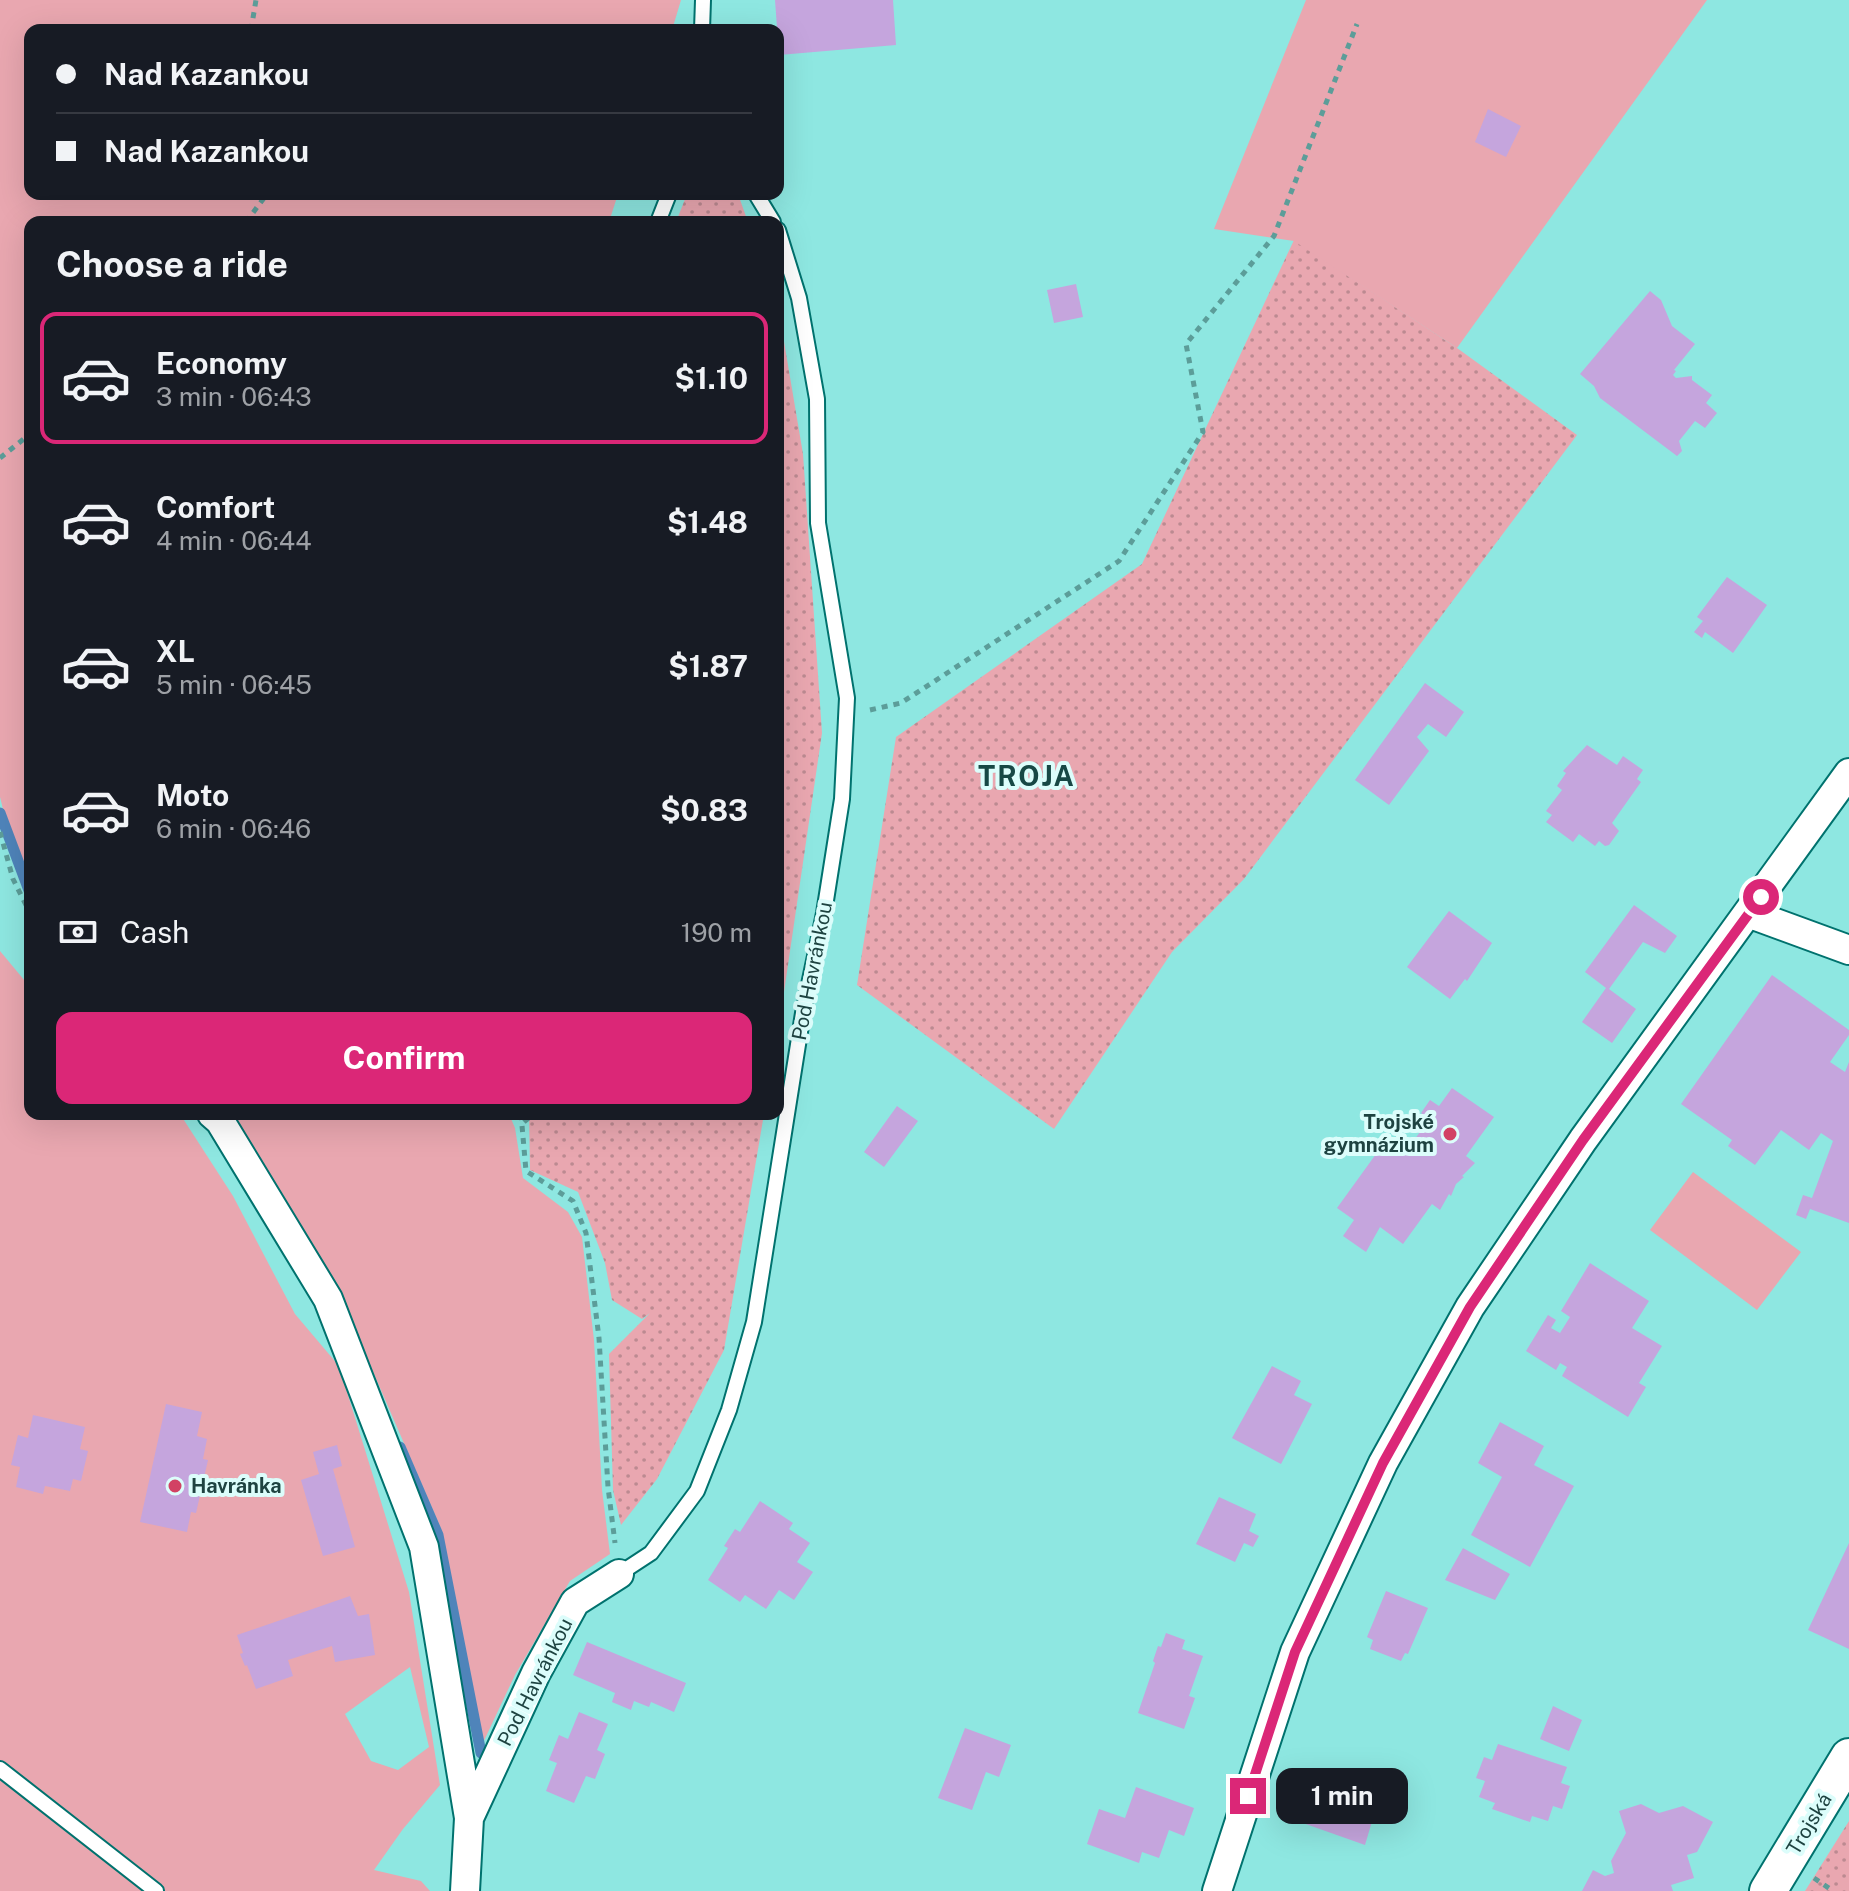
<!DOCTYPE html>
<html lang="en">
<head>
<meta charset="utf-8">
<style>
  :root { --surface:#171b24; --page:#20242c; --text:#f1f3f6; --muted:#9ea1a6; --line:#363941; --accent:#db2777 }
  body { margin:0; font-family:"Public Sans",sans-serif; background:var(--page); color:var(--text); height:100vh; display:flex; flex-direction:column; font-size:30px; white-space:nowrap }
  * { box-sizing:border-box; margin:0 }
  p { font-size:26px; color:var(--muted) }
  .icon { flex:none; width:44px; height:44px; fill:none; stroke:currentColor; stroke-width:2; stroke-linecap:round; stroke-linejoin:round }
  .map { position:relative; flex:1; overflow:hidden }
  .panel { position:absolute; left:24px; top:216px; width:760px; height:904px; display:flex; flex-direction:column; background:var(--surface); border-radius:16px; box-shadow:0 8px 32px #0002 }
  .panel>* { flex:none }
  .hud { position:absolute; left:24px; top:24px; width:760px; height:176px; border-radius:16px; box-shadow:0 8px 32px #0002; display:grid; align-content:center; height:176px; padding:0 32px; background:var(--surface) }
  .end { position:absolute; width:36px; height:36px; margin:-18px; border:10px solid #db2777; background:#fff; box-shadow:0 0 0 4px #fff }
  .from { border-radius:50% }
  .bubble { position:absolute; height:56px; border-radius:16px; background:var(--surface); box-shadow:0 8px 32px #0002; font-size:26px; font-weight:700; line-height:56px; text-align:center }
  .hud b { display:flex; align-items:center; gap:28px; height:76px; font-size:30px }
  .hud b+b { border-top:2px solid var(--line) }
  .hud i { width:20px; height:20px; background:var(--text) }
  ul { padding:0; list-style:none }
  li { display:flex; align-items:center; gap:24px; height:132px; margin:0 16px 12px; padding:0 16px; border:4px solid transparent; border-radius:16px }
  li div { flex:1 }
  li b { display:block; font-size:30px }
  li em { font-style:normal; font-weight:700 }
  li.active { border-color:var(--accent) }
  li>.icon { width:72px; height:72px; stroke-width:1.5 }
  h2 { padding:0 32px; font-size:36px; line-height:96px }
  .pay { display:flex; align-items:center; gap:20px; height:88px; padding:0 32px; font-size:30px }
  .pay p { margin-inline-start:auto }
  .cta { display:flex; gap:16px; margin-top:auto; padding:16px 32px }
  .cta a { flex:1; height:92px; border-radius:16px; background:var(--accent); color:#fff; font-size:32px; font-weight:700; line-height:92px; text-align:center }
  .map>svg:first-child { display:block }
</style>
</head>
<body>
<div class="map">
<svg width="1849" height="1891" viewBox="0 0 1849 1891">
  <defs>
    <pattern id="grass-dots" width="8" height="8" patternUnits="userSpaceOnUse" patternTransform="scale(2)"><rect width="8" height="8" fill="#e9a7b0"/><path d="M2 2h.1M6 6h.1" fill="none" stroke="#bc8a91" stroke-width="1.8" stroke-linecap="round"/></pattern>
  </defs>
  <rect width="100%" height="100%" fill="#8ee7e1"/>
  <path fill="url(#grass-dots)" d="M687,194H738L748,222H676Z
    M1294,240L1457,348L1577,435L1244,879L1172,952L1054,1129L857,985L896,737L1142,564Z
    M778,306L803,454L822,733L778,1033Z
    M529,1114H764L724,1350L657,1479L621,1525L613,1490L609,1354L650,1313L642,1319L612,1300L605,1263L578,1192L530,1170Z
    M1849,1821V1891H1805Z"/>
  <path fill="#e9a7b0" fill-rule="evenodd" d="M0,0H681L672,30H30V194H618L609,222H30V880L12,846L0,797Z
    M1306,0H1707L1457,348L1294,241L1214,229Z
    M0,951L30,987V1114H180L233,1196L295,1314L339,1366L409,1592L440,1785L403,1829L374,1870L421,1881L430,1891H0ZM410,1667L429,1747L398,1770L371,1761L345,1714Z
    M234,1114H509L515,1128L523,1178L568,1212L582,1237L594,1340L602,1490L610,1554L570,1581L515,1675L482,1745L442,1531L335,1284Z
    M1693,1172L1801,1252L1757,1310L1650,1230Z"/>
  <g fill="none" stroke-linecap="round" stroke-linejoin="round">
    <path stroke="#4f84ba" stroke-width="11" d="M0,813L30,893
      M400,1447L438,1535L481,1753"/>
  </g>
  <path fill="#c5a5dd" d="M775,0H893L896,45L779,55Z
    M1488,109L1521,126L1506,157L1475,142Z
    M1076,284L1083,317L1054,323L1047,290Z
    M1650,291L1661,300L1672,326L1695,344L1674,370L1676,371L1673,375L1676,378L1692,376V380L1712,395L1706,403L1717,413L1705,428L1695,421L1679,441L1682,451L1677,456L1600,398L1594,386L1580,374Z
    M1727,577L1767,605L1733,653L1705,632L1702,638L1694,632L1703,621L1697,617Z
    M1425,683L1464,712L1446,737L1428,724L1417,737L1429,751L1389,805L1355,780Z
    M1587,745L1617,765L1623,756L1643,770L1637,779L1641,782L1612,823L1619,831L1609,845L1605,846L1599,841L1595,846L1579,834L1573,842L1546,822L1552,815L1546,811L1562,790L1557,786L1566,773L1563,771Z
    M1634,905L1677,936L1665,953L1643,942L1609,989L1636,1009L1612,1043L1582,1022L1606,988L1585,972Z
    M1449,911L1492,943L1467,981L1465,979L1450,999L1407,967Z
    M1772,975L1849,1030V1035L1830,1062L1845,1072L1849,1062V1223L1810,1209L1806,1219L1796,1215L1803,1195L1812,1198L1833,1141L1821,1133L1809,1150L1781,1130L1755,1165L1728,1146L1732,1140L1681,1104Z
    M1452,1088L1494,1117L1466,1156L1475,1163L1462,1176L1464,1177L1456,1184L1451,1196L1449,1194L1440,1210L1432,1204L1403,1244L1380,1227L1366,1252L1343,1236L1354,1220L1337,1208L1389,1136L1408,1149L1429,1119L1421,1113L1430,1100L1439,1106Z
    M897,1106L918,1121L884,1167L864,1152Z
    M1590,1263L1649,1301L1632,1328L1662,1346L1639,1383L1646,1387L1628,1417L1562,1376L1567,1367L1560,1363L1556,1370L1526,1351L1548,1315L1556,1320L1551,1328L1560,1333L1570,1317L1561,1311Z
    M1272,1366L1301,1381L1294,1395L1312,1404L1281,1464L1232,1438Z
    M166,1404L202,1412L197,1436L207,1439L203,1459L208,1460L196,1513L191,1512L187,1532L140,1522Z
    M33,1415L85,1427L80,1449L88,1451L81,1481L73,1479L70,1491L45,1486L43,1494L16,1487L20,1467L11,1465L18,1435L28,1438Z
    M1500,1422L1544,1446L1534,1465L1574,1486L1530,1567L1471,1535L1502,1477L1478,1463Z
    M337,1445L342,1466L333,1469L355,1547L323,1556L301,1480L319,1474L313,1452Z
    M1219,1497L1256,1514L1249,1531L1259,1536L1253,1547L1244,1543L1235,1562L1196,1544Z
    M760,1501L793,1523L789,1529L810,1543L797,1562L813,1572L794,1600L779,1590L766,1609L745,1595L740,1602L708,1580L728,1548L724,1546L735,1529L740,1532Z
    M1849,1543V1649L1808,1630Z
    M1463,1548L1510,1574L1495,1600L1445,1580Z
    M1386,1591L1428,1608L1408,1654L1405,1653L1401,1661L1370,1649L1373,1640L1367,1637Z
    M350,1596L358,1616L369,1614L375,1655L335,1662L332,1646L288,1660L293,1676L256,1689L247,1665L245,1666L240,1654L243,1653L237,1635Z
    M1166,1633L1185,1640L1182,1649L1203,1656L1189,1696L1195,1698L1184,1729L1138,1713L1155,1663L1153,1661L1158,1646L1161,1647Z
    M587,1642L686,1683L674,1712L651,1702L649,1707L634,1701L631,1710L612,1702L615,1693L573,1675Z
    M1553,1706L1582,1720L1569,1751L1540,1739Z
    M579,1712L608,1724L597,1750L605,1754L595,1779L586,1776L574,1803L546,1791L557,1763L549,1760L559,1735L568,1739Z
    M965,1728L1011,1745L999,1777L986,1772L972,1810L938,1798Z
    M1498,1744L1567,1767L1561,1783L1570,1786L1562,1809L1553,1806L1548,1821L1532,1816L1530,1822L1492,1809L1495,1803L1479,1797L1485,1781L1476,1778L1484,1757L1492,1760Z
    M1327,1779L1375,1795L1368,1817L1373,1818L1365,1845L1300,1822L1304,1805L1317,1809Z
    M1136,1787L1194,1808L1184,1836L1169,1830L1159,1858L1142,1852L1139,1863L1087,1844L1099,1809L1125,1818Z
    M1641,1804L1659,1813L1683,1806L1713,1822L1697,1852L1687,1855L1694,1878L1671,1885L1673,1891H1582L1593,1870L1605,1876L1614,1873L1611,1861L1626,1833L1619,1811Z"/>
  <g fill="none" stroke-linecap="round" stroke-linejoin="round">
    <defs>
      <path id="service" d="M702,30L703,0
        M756,194L773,222
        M658,222L669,194
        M619,1574L651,1553L697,1491L729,1410L754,1322L803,1013L824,913L842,799L847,698L818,523L817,399L799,298L778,230
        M0,1769L156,1891"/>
      <path id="minor" d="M1748,913L1849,950
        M212,1114L220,1121L328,1299L424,1547L469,1818L465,1891
        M469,1818L536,1673L575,1602L619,1574
        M1217,1891L1295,1652L1383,1463L1470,1307L1583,1140L1849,773"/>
      <path id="tertiary" d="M1768,1891L1849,1757"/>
    </defs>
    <use href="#service" stroke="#00726e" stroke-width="18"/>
    <use href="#minor" stroke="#00726e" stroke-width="32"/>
    <use href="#tertiary" stroke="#00726e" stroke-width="40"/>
    <path stroke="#5c9d99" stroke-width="5" stroke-dasharray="6 6" stroke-linecap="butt" d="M251,30L256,0
      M246,222L267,194
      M0,458L30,434
      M870,710L901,703L1119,561L1203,432L1186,344L1274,236L1357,24
      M0,832L13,879L30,913
      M521,1114L526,1171L573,1201L586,1233L599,1338L608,1487L615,1543
      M524,1122L533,1114
      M1814,1878L1833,1891"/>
    <use href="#service" stroke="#fff" stroke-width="14"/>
    <use href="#minor" stroke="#fff" stroke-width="28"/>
    <use href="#tertiary" stroke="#fff" stroke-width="36"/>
  </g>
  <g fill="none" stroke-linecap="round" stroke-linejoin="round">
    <path stroke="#db2777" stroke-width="10" d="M1248,1796L1295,1652L1383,1463L1470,1307L1583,1140L1761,897"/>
  </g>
  <g fill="#d24264" stroke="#dcfdfb" stroke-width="3">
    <circle cx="1450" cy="1134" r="8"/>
    <circle cx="175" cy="1486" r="8"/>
  </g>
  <g text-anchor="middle" stroke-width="8" stroke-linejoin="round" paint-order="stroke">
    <g font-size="20" fill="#1e4341" stroke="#dcfdfb">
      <text transform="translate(812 971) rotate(-79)" y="7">Pod Havránkou</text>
      <text transform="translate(535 1682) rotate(-63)" y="7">Pod Havránkou</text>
      <text transform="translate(1809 1824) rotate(-59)" y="7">Trojská</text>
    </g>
    <g font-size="20" font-weight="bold" fill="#1e4341" stroke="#dcfdfb" text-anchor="end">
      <text x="1434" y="1129">Trojské<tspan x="1434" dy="23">gymnázium</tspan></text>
      <text x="191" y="1493" text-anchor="start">Havránka</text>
    </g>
    <g font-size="28" font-weight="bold" letter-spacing="2" fill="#174845" stroke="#dcfdfb">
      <text x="1027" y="786">TROJA</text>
    </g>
  </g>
</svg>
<i class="end from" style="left:1761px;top:897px"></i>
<i class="end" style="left:1248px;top:1796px"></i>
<div class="bubble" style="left:1276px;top:1768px;width:132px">1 min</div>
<div class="hud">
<b><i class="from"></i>Nad Kazankou</b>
<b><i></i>Nad Kazankou</b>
</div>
<section class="panel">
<h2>Choose a ride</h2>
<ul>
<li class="active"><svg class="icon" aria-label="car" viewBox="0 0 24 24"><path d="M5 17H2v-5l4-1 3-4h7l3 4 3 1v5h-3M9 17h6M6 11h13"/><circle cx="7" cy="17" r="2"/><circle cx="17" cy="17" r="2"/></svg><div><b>Economy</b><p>3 min · 06:43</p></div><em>$1.10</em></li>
<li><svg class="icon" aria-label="car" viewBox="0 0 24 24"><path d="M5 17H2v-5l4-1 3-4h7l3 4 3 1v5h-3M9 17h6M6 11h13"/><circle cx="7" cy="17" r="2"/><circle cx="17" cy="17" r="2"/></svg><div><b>Comfort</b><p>4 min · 06:44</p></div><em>$1.48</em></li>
<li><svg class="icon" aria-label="car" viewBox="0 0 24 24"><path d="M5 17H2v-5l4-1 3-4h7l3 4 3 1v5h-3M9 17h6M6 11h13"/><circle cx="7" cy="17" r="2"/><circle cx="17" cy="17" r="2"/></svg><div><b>XL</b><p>5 min · 06:45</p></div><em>$1.87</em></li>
<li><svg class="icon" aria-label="car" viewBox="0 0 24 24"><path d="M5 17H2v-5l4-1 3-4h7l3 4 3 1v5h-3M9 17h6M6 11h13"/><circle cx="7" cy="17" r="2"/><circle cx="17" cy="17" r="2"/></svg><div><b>Moto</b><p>6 min · 06:46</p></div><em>$0.83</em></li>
</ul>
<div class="pay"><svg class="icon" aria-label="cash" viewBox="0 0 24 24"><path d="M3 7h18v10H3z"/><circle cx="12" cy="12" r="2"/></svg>Cash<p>190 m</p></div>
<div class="cta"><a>Confirm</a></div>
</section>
</div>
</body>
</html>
